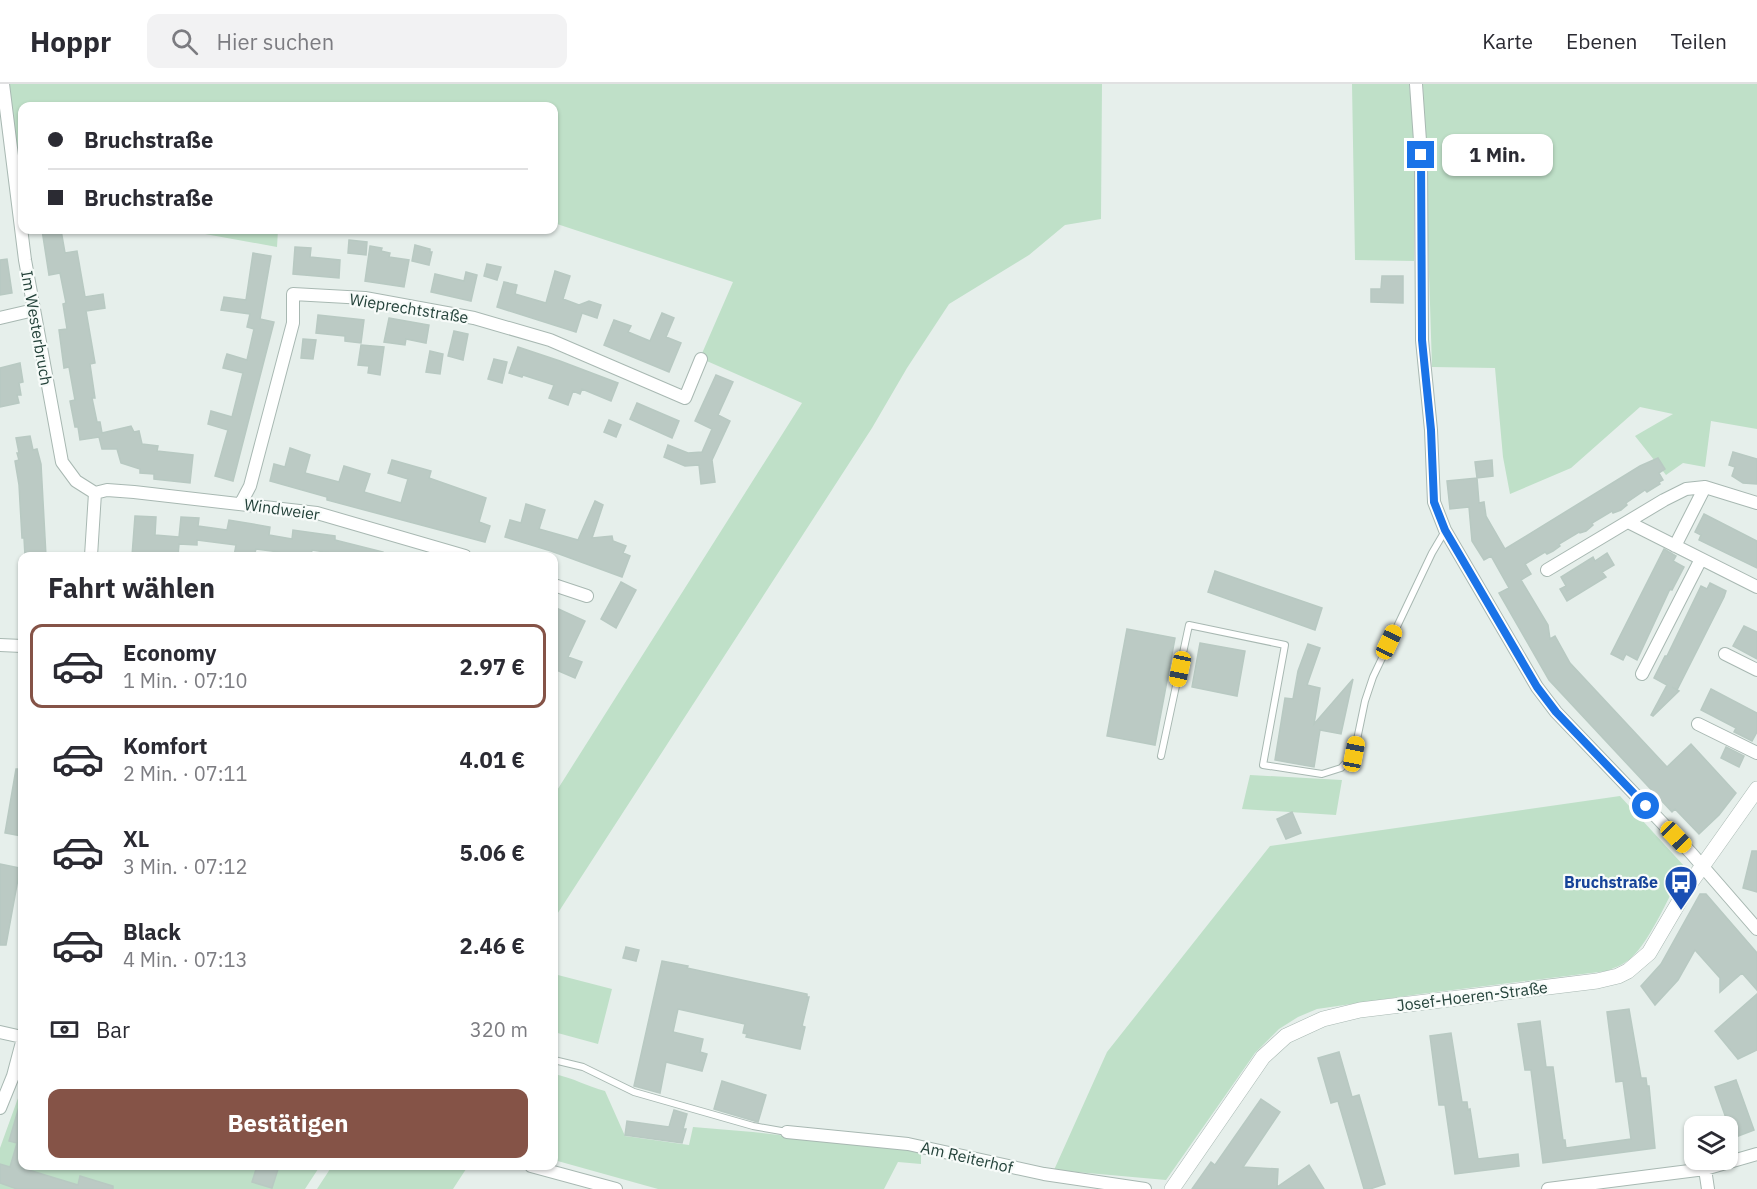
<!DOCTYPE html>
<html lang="de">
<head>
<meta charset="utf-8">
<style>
  :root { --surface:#fff; --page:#f2f2f3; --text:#2b2b33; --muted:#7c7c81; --line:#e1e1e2; --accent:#855347 }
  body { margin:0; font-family:"IBM Plex Sans",sans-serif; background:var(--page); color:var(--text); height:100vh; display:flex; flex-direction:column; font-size:22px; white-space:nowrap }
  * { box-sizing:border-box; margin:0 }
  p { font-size:20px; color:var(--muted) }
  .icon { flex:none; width:33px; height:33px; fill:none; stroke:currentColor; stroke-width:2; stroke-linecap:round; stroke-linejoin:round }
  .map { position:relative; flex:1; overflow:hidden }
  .drawer { position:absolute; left:18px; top:468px; width:540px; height:618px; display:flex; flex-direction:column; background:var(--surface); border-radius:12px; box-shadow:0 2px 4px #0004 }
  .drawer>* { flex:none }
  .hud { position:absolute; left:18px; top:18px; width:540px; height:132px; border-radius:12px; box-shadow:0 2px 4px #0004; display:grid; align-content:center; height:132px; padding:0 30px; background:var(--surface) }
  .buttons { position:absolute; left:1684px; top:1032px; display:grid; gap:12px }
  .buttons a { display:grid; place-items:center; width:54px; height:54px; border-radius:12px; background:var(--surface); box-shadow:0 2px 4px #0004; font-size:30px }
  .end { position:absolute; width:27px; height:27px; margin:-14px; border:8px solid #1a73e8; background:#fff; box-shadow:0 0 0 3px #fff }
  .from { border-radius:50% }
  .bubble { position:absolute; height:42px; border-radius:12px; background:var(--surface); box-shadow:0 2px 4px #0004; font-size:20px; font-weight:700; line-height:42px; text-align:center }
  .car { position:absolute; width:18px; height:36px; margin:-18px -9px; border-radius:8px; box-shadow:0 0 4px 2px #0007; background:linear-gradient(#f5c518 24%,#345 0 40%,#f5c518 0 76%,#345 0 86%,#f5c518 0) }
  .hud b { display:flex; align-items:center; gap:21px; height:57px; font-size:22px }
  .hud b+b { border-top:2px solid var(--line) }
  .hud i { width:15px; height:15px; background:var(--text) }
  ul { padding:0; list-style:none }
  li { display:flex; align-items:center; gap:18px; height:84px; margin:0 12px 9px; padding:0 18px; border:3px solid transparent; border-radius:12px }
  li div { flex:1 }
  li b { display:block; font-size:22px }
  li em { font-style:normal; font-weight:700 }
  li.selected { border-color:var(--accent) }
  li>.icon { width:54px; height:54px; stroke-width:1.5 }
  h2 { padding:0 30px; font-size:27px; line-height:72px }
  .pay { display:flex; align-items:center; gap:15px; height:66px; padding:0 30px; font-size:22px }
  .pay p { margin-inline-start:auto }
  .primary-button { display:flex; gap:12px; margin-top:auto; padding:12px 30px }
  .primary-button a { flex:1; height:69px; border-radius:12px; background:var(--accent); color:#fff; font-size:24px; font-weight:700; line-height:69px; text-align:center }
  header { display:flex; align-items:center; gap:36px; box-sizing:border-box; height:84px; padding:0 30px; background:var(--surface); border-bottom:2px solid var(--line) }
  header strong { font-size:28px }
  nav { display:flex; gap:33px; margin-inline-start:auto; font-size:21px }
  .search { width:420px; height:54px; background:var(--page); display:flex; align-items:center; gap:15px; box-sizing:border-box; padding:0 21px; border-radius:12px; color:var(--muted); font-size:22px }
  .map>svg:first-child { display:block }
</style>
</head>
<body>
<header>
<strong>Hoppr</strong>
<div class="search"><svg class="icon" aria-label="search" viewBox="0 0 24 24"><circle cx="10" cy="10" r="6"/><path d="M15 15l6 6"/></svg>Hier suchen</div>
<nav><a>Karte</a><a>Ebenen</a><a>Teilen</a></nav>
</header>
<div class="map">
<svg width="1757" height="1105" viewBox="0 0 1757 1105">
  <rect width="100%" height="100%" fill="#e6efeb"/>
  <path fill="#bfe0c8" d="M8,0H1102L1101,135L1065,141L1029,171L949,220L907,284L872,344L554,835V711L802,319L700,274L733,198L554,139V22H22V115Z
    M1352,0H1409L1415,57L1414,177L1355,176Z
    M1423,0H1757V345L1711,337L1705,383L1683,379L1666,391L1635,352L1673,330L1640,323L1571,384L1510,410L1503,373L1495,284L1432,283Z
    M183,146H278L277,163Z
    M1250,691L1342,696L1336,731L1242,725Z
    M1620,712L1685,783C1672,806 1650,857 1632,873C1625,880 1616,883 1607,887L1420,910L1317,925L1298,933L1279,945L1255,969L1166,1096L1054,1086L1107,968L1270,762Z
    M554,890L612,905L598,960L554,948Z
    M554,990C574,994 586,1002 605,1007L625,1052L689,1061L693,1043L753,1048L921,1068V1080L898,1078L884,1105H658L554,1076Z
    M22,1003V1082H320L305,1105H0V1064Z
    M332,1082H468L453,1105H317Z"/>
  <path fill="#bbcac4" stroke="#b8c9c2" stroke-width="1.5" d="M42,146H61L65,169L77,167L85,213L103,210L105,224L86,227L95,279L90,280L95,314H92L97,338H100L102,349L131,342L134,348L139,347L142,360L158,362L157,367L193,371L190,399L154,395V390L140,389V385L121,379L117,365H102L99,353L80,356L78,343H75L70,317L75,316L69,283L64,284L59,246L67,245L63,220L66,219L60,189L49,191Z
    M349,156L367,158L366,171L348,169Z
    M415,161L430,165V168H432L429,181L412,177Z
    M370,162L382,164L381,167L390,169L389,173L409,176L404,203L365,197Z
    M295,163L311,164L310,173L340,176L339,194L293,190Z
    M253,169L271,172L260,235L274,238L233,397L215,392L228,346L208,340L211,327L232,333L243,289L223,284L225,276L227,270L247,276L254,245L247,243L250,230L221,226L224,213L246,216Z
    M7,175L12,209L0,211V176Z
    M487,180L501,183L497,196L484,192Z
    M555,187L570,192L563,215L579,221L589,217L601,221L597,234L582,229L576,248L497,223L504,198L517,201L515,210L546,219Z
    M466,188L477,191L471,217L431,208L435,190L464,197Z
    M1382,192H1403V219L1371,218V205H1381Z
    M662,229L674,234L666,253L681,259L669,288L604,261L614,236L631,242L628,248L650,257Z
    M318,231L364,236L361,259L345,257V252L316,249Z
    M389,234L429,241L426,259L406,255L405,261L384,258Z
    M454,247L468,250L463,276L448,272Z
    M303,255L316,256L313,275L301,274Z
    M361,261L384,263L380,291L368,289L369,282L358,281Z
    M518,263L560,277L618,299L611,317L582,305L580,310L573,307L568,321L549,314L554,301L523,291L522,293L509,289Z
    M430,267L443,270L440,290L426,288Z
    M494,275L507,278L502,299L488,295Z
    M20,279L23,298L19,299L21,311H17L19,319L0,323V284Z
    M716,291L733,298L718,331L730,337L712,376L715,398L701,400L699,381L685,382L664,373L668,361L688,369L702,368L712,345L695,337Z
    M637,319L679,337L672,354L630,335Z
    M609,336L621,341L616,353L604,348Z
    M30,352L33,366L37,365L41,380L46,472H25L24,454H22L19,401L15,377L19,376L17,369H19L16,354Z
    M290,364L310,371L305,389L339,398L344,382L370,390L364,408L401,419L408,395L388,389L392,376L431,387L429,394L486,414L479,438L490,442L485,458L327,416V413L270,397L274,380L285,383Z
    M1733,368L1757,375V400L1743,399L1732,392L1735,383L1729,381Z
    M1658,374L1665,385L1659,389L1663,396L1659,398L1660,400L1647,408L1645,406L1626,419L1627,421L1621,426L1613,429L1612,427L1592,439L1593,441L1586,447L1580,449L1579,448L1559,460L1560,462L1553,467L1547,470L1545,468L1525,480L1531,490L1521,496L1548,541L1550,555L1555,552L1570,579L1667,683L1691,660L1736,709L1719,731L1699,750L1675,725L1672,728L1549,596L1499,509L1509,504L1491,472L1484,476L1472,457L1469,423L1450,425L1447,397L1477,394L1479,419L1484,418L1486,432L1505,465L1640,382Z
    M1492,376L1493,392L1477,394L1475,378Z
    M595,417L603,421L592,454L612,452L613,457L626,462L623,469L630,472L622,493L551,467L505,453L510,436L521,439L526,420L545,426L539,445L578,456Z
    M1704,430L1757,457V484L1699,456L1701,451L1695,448Z
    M135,432L156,433L155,451L179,453L181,433L199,434L198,442L227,446L229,436L270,443L269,451L292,455L293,446L335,452V456L383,468L382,472H337L338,470L312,466L311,472H278L279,468L256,465L254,472H234L236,461L197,456V461L179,460L178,472H132Z
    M1664,465L1676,472L1673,477L1684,483L1672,506L1670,505L1637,576L1626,570L1623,576L1611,570Z
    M1607,469L1614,481L1602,488L1606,493L1567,517L1560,505L1566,502L1561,493L1593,473L1595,477Z
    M1215,487L1322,524L1315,546L1208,508Z
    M621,498L636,506L616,544L601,535Z
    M1710,499L1726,507L1724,513L1677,606L1672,603L1679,607L1653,632L1651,631L1667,601L1654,594L1665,572H1667L1701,502L1707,505Z
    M554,523L585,537L568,573L582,578L575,594L554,585Z
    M1744,542L1757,548V575L1733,562Z
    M1127,545L1175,554L1155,661L1107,652Z
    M1200,559L1245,567L1237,612L1192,603Z
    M1308,560L1320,564L1307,601L1320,604L1314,640L1353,595L1341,650L1320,646L1314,683L1275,676L1285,614L1293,615L1298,587Z
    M1711,605L1757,629V648L1752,657L1734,648L1736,644L1701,626Z
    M1726,663L1744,672L1739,683L1721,674Z
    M16,685H22V752L5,749Z
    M1292,728L1301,749L1286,755L1277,735Z
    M1752,767H1757V808L1743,804Z
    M0,780L20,784L6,861H0Z
    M1700,810H1706L1757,869V906L1742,889L1720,908V894L1695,866L1678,896L1655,921L1641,902L1661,880Z
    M626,863L639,866L636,877L623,874Z
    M662,877L688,882L687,884L807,910V913H809L802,942L805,943L800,965L746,953L747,950L743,949L745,940L678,925L673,948L703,955L700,968L707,970L702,987L666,978L660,1009L634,1002Z
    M1757,910V966L1738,975L1715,947Z
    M1629,925L1641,994H1646L1647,1002H1649L1655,1064L1543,1079L1531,986H1525L1518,940L1540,937L1546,983H1553L1563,1056H1565L1566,1064L1631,1055L1623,997L1616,998L1607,928Z
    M1451,949L1462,1018H1467L1468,1026L1470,1025L1478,1075L1518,1070L1519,1082L1455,1090L1445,1021H1439L1430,952Z
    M1339,968L1352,1013L1359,1011L1385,1100L1370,1105H1364L1338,1017L1331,1019L1318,974Z
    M1736,996L1754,1046L1733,1054L1715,1003Z
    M722,997L766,1011L758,1038L714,1025Z
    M1261,1015L1280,1028L1243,1083L1278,1085L1277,1103L1309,1081L1324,1105H1192L1211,1078L1215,1081Z
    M19,1023L22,1024V1084L78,1101L80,1092L113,1102V1105H17L0,1099V1080L10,1083L17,1059L9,1057Z
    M674,1026L687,1030L683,1045H686L682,1059L625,1051L627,1037L669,1043Z
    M257,1082H279L272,1104L252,1098Z"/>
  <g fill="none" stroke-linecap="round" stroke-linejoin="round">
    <defs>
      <path id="service" d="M1161,672L1189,541L1285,561L1263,681L1322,690L1341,684L1354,670L1365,617L1373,593L1432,469L1445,447
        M554,976L583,983L634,1008L753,1042L787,1048"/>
      <path id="minor" d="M3,0L25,176L62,378L76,397L95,409L91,472
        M1416,0L1421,71L1422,256L1431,346L1434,418L1445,446L1537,603L1556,628L1691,769L1757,845
        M0,234L34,226
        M95,409L107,406L134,408L317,429L465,472
        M241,419L250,402L293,239V210L365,214L474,234L550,256L685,314L701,275
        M1628,438L1757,503
        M1675,462L1705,403
        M1547,486L1664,416L1686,405L1705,403L1757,419
        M554,501L587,512
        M0,561L22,562
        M1725,570L1757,586
        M1642,590L1701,475
        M1698,640L1757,669
        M0,948L22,953
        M0,1024L13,992L22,958
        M787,1048L908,1060L1044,1090L1145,1105
        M531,1082L616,1105
        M1705,1085L1708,1105
        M1548,1105L1705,1085L1757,1070"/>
      <path id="tertiary" d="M1172,1105L1263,973L1286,952L1323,935L1360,926L1597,897L1618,892L1628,887L1649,869L1689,801L1757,705"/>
    </defs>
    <use href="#service" stroke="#a8b8b2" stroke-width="8"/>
    <use href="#minor" stroke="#a8b8b2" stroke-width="14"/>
    <use href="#tertiary" stroke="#a8b8b2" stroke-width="16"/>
    <use href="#service" stroke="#fff" stroke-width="6"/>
    <use href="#minor" stroke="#fff" stroke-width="12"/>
    <use href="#tertiary" stroke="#fff" stroke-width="15"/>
  </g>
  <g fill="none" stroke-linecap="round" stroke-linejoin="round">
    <path stroke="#1a73e8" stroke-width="8" d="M1421,71L1422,256L1431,346L1434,418L1445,446L1537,603L1556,628L1646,722"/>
  </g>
  <defs>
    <symbol id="bus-pin" viewBox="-11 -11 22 30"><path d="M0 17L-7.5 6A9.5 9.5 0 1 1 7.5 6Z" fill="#1a4fb4" stroke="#f7fbf9"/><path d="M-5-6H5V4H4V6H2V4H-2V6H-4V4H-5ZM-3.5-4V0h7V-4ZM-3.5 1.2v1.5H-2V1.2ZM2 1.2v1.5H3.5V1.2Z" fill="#fff"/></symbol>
  </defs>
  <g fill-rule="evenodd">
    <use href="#bus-pin" x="1662" y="779" width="38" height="52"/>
  </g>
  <g text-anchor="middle" stroke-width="4.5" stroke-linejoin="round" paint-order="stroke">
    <g font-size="16" fill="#24423a" stroke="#f7fbf9">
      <text transform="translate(409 224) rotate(9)" y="6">Wieprechtstraße</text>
      <text transform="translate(37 244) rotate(80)" y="6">Im Westerbruch</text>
      <text transform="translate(282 425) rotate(8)" y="6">Windweier</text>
      <text transform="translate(1472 912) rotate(-7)" y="6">Josef-Hoeren-Straße</text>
      <text transform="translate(967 1073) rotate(13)" y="6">Am Reiterhof</text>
    </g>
    <g font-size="16" font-weight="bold" fill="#164399" stroke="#f7fbf9" text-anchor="end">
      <text x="1658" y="804">Bruchstraße</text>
    </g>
  </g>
</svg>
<div class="buttons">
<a><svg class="icon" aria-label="layers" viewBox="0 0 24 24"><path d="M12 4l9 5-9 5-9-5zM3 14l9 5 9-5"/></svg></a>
</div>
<i class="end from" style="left:1646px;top:722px"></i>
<i class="end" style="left:1421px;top:71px"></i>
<div class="bubble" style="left:1442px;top:50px;width:111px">1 Min.</div>
<i class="car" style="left:1389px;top:558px;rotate:25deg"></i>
<i class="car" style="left:1180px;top:585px;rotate:192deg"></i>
<i class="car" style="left:1354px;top:670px;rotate:11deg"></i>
<i class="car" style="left:1676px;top:753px;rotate:136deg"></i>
<div class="hud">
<b><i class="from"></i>Bruchstraße</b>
<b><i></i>Bruchstraße</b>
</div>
<section class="drawer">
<h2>Fahrt wählen</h2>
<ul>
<li class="selected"><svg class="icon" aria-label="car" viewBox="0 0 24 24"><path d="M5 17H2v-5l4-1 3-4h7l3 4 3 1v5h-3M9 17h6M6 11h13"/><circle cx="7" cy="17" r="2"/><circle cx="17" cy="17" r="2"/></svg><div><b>Economy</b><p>1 Min. · 07:10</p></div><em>2.97 €</em></li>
<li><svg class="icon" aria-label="car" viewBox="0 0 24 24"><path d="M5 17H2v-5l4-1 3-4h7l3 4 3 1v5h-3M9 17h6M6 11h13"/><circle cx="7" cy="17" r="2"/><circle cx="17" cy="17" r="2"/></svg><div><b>Komfort</b><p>2 Min. · 07:11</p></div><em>4.01 €</em></li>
<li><svg class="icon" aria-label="car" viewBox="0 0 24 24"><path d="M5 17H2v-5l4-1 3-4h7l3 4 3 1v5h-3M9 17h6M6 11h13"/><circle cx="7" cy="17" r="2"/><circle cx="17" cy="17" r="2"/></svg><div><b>XL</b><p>3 Min. · 07:12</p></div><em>5.06 €</em></li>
<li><svg class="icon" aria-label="car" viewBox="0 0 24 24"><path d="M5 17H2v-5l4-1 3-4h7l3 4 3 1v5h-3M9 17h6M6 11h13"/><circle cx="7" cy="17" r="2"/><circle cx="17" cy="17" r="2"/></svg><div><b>Black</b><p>4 Min. · 07:13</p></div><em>2.46 €</em></li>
</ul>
<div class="pay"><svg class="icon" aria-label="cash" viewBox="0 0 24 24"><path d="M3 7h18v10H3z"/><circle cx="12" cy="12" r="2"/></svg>Bar<p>320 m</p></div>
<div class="primary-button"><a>Bestätigen</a></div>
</section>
</div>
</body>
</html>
